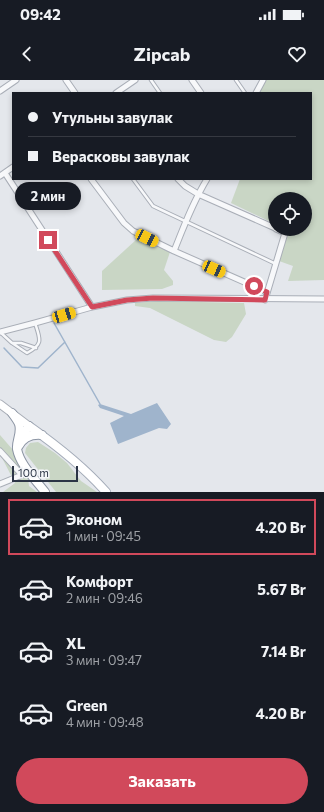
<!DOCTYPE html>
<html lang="ru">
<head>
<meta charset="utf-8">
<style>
  :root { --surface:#171b24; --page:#20242c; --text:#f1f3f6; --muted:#9ea1a6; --line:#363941; --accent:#d1495b }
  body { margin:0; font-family:Commissioner,sans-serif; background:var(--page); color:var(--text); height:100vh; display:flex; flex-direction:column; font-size:15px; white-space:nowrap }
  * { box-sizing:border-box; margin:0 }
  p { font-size:13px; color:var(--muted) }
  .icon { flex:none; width:22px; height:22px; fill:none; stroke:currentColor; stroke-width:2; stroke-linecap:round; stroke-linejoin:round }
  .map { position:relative; height:412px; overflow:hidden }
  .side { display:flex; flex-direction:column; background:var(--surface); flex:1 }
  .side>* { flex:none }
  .guide { position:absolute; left:12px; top:12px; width:300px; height:88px; border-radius:0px; box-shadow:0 2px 6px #0003; display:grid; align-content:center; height:88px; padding:0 16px; background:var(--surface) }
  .fabs { position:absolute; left:268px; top:112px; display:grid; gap:8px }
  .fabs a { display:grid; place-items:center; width:44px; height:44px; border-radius:50%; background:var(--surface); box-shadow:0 2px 6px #0003; font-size:20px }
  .scale { position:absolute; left:12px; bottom:10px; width:66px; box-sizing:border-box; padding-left:4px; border:2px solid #2b3445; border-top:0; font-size:11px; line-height:14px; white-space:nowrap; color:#2b3445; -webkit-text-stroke:3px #f4f6f9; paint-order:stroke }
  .end { position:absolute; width:18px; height:18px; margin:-9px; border:5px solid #d1495b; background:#fff; box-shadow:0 0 0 2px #fff }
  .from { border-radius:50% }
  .bubble { position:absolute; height:28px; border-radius:14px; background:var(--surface); box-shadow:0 2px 6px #0003; font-size:13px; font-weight:700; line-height:28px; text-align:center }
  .car { position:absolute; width:12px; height:24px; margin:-12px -6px; border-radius:5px; box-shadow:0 0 3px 1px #0007; background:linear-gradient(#f5c518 24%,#345 0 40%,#f5c518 0 76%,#345 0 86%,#f5c518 0) }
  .guide b { display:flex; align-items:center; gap:14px; height:38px; font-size:15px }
  .guide b+b { border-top:1px solid var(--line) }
  .guide i { width:10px; height:10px; background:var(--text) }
  ul { padding:7px 0 0; list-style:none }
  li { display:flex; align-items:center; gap:12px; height:56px; margin:0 8px 6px; padding:0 8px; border:2px solid transparent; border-radius:0px }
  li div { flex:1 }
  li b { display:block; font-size:15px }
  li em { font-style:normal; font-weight:700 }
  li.current { border-color:var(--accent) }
  li>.icon { width:36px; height:36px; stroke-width:1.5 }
  .button { display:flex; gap:8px; margin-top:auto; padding:8px 16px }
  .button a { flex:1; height:46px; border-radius:24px; background:var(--accent); color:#fff; font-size:16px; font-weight:700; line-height:46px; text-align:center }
  .status { display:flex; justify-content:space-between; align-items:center; height:28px; padding:0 20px; background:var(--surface); direction:ltr }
  .status svg { height:11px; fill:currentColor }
  header { display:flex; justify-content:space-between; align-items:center; height:52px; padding:0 16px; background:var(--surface); font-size:18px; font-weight:700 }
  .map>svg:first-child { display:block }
</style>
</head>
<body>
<div class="status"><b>09:42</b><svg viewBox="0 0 49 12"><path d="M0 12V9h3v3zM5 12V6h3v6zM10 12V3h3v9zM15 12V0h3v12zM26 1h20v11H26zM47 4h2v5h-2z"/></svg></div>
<header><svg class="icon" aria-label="back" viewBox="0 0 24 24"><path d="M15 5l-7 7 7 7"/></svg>Zipcab<svg class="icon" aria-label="heart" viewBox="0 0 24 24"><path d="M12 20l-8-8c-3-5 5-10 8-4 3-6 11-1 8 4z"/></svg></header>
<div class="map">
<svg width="324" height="412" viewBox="0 0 324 412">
  <rect width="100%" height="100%" fill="#e4e7ec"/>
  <path fill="#c9d6c5" d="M265,0H324V200L288,201L293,186L279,181L289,151L285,149H305V119H275V144L231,123L240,99H311V13H258Z
    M137,159L170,172L164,190L173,201V205L162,209L102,210V191Z
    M158,221L244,223L246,234L232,257L226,262L214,260L150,228L135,226V223Z
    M0,355L13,370L21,387L28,398L29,406L37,412H3L15,403L0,374Z
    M38,362L55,373L67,383L81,401L97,412H56L25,373L26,368L30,363Z"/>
  <path fill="#9fb4cc" d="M157,323L171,344L167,349L159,348L118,364L110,343L124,336L100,328L98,325L100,324L131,334Z"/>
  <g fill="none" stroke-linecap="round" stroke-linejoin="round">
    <path stroke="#9fb4cc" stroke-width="1.5" d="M54,243L100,324
      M4,268L22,287L38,288L65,262"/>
    <defs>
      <path id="service" d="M151,0L160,13
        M236,0L245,13
        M133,99L153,126L276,184
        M0,252L12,263L27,273C44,264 40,259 35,243
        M12,263H21L36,268"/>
      <path id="minor" d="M66,0L75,13
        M192,0L201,13
        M0,11L16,0
        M116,13L135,0
        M256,13L263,0
        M5,93L92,227
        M0,96L13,87
        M91,99L124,143L133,151L174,171L267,212
        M178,99L185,106L198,114L275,148
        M174,171C184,146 193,122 207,99
        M265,220L285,153L276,149
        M0,252L35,243L92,227L127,220L153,218L324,219
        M0,371L22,395L0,404"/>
      <path id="secondary" d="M0,324L29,346"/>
      <path id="primary" d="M29,346C56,365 84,387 106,412"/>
      <path id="trunk" d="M12,333C15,337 18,341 19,344C22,353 16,361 17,369C20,385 35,399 45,412
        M20,359L29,346
        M18,367C23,357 32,354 42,355"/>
    </defs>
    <use href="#service" stroke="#a9aeb7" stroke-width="4.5"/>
    <use href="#minor" stroke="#a9aeb7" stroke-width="7"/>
    <use href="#secondary" stroke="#a9aeb7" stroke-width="9"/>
    <use href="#primary" stroke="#a3abb8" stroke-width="10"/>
    <use href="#trunk" stroke="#8b94a3" stroke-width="10"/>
    <use href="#service" stroke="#f7f8fa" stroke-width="2.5"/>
    <use href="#minor" stroke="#f7f8fa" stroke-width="5"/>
    <use href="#secondary" stroke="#fff" stroke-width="7"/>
    <use href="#primary" stroke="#fff" stroke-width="8"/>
    <use href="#trunk" stroke="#fff" stroke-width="8"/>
  </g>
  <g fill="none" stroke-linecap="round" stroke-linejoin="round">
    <path stroke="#d1495b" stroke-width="5" d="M48,160L92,227L127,220L153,218L265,220L267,212L254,206"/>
  </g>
</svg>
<div class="fabs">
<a><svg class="icon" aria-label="locate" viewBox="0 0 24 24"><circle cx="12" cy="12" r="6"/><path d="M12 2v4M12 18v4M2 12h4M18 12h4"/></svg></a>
</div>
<div class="scale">100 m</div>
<i class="end from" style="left:254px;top:206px"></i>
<i class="end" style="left:48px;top:160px"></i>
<div class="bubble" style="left:15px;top:102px;width:66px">2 мин</div>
<i class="car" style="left:147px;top:158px;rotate:116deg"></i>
<i class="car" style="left:214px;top:189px;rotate:114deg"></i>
<i class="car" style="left:64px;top:235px;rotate:74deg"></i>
<div class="guide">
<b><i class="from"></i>Утульны завулак</b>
<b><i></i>Верасковы завулак</b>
</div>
</div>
<section class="side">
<ul>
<li class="current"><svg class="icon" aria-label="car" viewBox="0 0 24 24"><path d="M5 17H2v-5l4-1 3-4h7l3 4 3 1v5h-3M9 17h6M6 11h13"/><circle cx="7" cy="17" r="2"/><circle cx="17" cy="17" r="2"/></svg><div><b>Эконом</b><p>1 мин · 09:45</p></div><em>4.20 Br</em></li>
<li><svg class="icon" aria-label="car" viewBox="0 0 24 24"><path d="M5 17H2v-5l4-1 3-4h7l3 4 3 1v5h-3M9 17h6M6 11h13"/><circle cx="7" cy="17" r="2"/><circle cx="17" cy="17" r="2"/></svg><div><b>Комфорт</b><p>2 мин · 09:46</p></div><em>5.67 Br</em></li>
<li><svg class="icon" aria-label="car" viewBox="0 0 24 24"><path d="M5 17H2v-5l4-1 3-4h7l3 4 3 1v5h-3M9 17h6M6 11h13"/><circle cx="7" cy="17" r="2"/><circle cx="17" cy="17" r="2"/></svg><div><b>XL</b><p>3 мин · 09:47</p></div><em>7.14 Br</em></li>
<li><svg class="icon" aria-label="car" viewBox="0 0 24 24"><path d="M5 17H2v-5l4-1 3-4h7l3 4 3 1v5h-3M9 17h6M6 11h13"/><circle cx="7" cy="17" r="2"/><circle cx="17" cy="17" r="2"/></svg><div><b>Green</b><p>4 мин · 09:48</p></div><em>4.20 Br</em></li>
</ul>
<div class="button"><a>Заказать</a></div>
</section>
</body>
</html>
